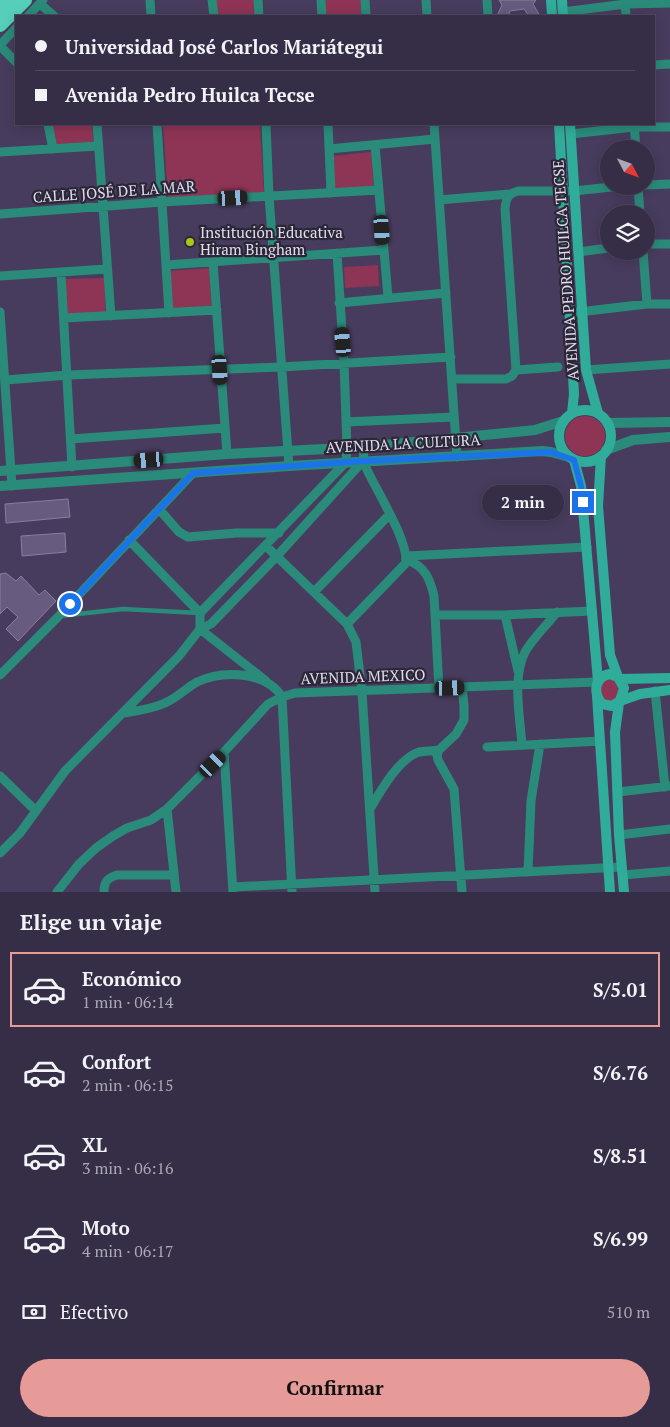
<!DOCTYPE html>
<html lang="es">
<head>
<meta charset="utf-8">
<style>
  :root { --surface:#362d46; --page:#413951; --text:#f1f3f6; --muted:#aaa8b3; --line:#50495f; --accent:#e69b98 }
  body { margin:0; font-family:"PT Serif",serif; background:var(--page); color:var(--text); height:100vh; display:flex; flex-direction:column; font-size:19px; white-space:nowrap }
  * { box-sizing:border-box; margin:0 }
  p { font-size:16px; color:var(--muted) }
  .icon { flex:none; width:28px; height:28px; fill:none; stroke:currentColor; stroke-width:2; stroke-linecap:round; stroke-linejoin:round }
  .map { position:relative; height:892px; overflow:hidden }
  .details { display:flex; flex-direction:column; background:var(--surface); flex:1 }
  .details>* { flex:none }
  .guide { position:absolute; left:15px; top:15px; width:640px; height:110px; border-radius:0px; box-shadow:0 2px 12px #0003,0 0 0 1px var(--line); display:grid; align-content:center; height:110px; padding:0 20px; background:var(--surface) }
  .needle { width:32px; rotate:131deg }
  .tools { position:absolute; left:600px; top:140px; display:grid; gap:10px }
  .tools a { display:grid; place-items:center; width:55px; height:55px; border-radius:50%; background:var(--surface); box-shadow:0 2px 12px #0003,0 0 0 1px var(--line); font-size:25px }
  .end { position:absolute; width:22px; height:22px; margin:-11px; border:6px solid #1a73e8; background:#fff; box-shadow:0 0 0 2px #fff }
  .from { border-radius:50% }
  .bubble { position:absolute; height:35px; border-radius:18px; background:var(--surface); box-shadow:0 2px 12px #0003,0 0 0 1px var(--line); font-size:16px; font-weight:600; line-height:35px; text-align:center }
  .car { position:absolute; width:15px; height:30px; margin:-15px -8px; border-radius:6px; box-shadow:0 0 4px 1px #0007; background:linear-gradient(#222 24%,#8ab4d8 0 40%,#222 0 76%,#8ab4d8 0 86%,#222 0) }
  .guide b { display:flex; align-items:center; gap:18px; height:48px; font-size:19px }
  .guide b+b { border-top:1px solid var(--line) }
  .guide i { width:12px; height:12px; background:var(--text) }
  ul { padding:0; list-style:none }
  li { display:flex; align-items:center; gap:15px; height:75px; margin:0 10px 8px; padding:0 10px; border:2px solid transparent; border-radius:0px }
  li div { flex:1 }
  li b { display:block; font-size:19px }
  li em { font-style:normal; font-weight:600 }
  li.active { border-color:var(--accent) }
  li>.icon { width:45px; height:45px; stroke-width:1.5 }
  h2 { padding:0 20px; font-size:22px; line-height:60px }
  .pay { display:flex; align-items:center; gap:12px; height:55px; padding:0 20px; font-size:19px }
  .pay p { margin-inline-start:auto }
  .action { display:flex; gap:10px; margin-top:auto; padding:10px 20px }
  .action a { flex:1; height:58px; border-radius:30px; background:var(--accent); color:#111; font-size:20px; font-weight:600; line-height:58px; text-align:center }
  .map>svg:first-child { display:block }
</style>
</head>
<body>
<div class="map">
<svg width="670" height="892" viewBox="0 0 670 892">
  <rect width="100%" height="100%" fill="#483c5e"/>
  <path fill="#8e3455" d="M216,0H254L255,16H217Z
    M325,0H361V16H326Z
    M52,124H92L94,146L55,148Z
    M163,124H260L264,195L168,200Z
    M371,152L374,191L335,193L333,156Z
    M378,265L379,286L345,288L344,267Z
    M209,268L212,311L172,312L169,271Z
    M104,278L106,316L67,318L65,279Z
    M565 436a20 20 0 1 1 40 0a20 20 0 1 1-40 0Z
    M607,678L615,681C620,691 619,695 613,704L603,699L600,686Z"/>
  <path fill="#675b7f" stroke="#887ca1" d="M499,0H536L533,4L540,16H529L524,9L510,11L508,16H497L502,5Z
    M68,499L70,517L6,523L5,504Z
    M65,533L66,552L22,556L21,536Z
    M6,573L16,581L21,576L39,595L45,590L56,601L18,641L6,629L18,617L7,607L0,614V574Z"/>
  <g fill="none" stroke-linecap="round" stroke-linejoin="round">
    <path stroke="#2b8b7b" stroke-width="4.5" d="M60,616L123,609L199,613"/>
    <path stroke="#2b8b7b" stroke-width="9" d="M150,0L151,16
      M212,0L214,16
      M258,0L259,16
      M321,0L322,16
      M365,0L366,16
      M426,0L427,16
      M487,0L488,16
      M625,0L626,16
      M40,4L54,16
      M563,12L625,4L670,3
      M28,16L43,0
      M0,45L16,28
      M0,46L16,62
      M654,65L670,64
      M48,124L53,149
      M97,124L111,316
      M157,124L169,313
      M266,124L269,196L289,466
      M328,124L331,193
      M434,124L457,457
      M634,124L636,149
      M571,134L634,127H670
      M375,145L388,297
      M329,149L435,139
      M0,152L98,146
      M646,185L670,184
      M638,186L640,214
      M439,200L510,194
      M0,214L162,202L379,190
      M646,244H670
      M643,251L647,304
      M578,252L609,248
      M213,262L227,454
      M166,265L384,250
      M61,273L72,467
      M0,276L107,269
      M339,303L446,293
      M0,312L12,486
      M570,313L647,304H670
      M64,318L217,310
      M516,370L558,367
      M586,370L670,364
      M452,379H506L512,376L516,370L505,209C506,199 507,194 518,191H574L621,186
      M6,380L68,375L281,367L451,357
      M346,422L454,417
      M71,439L225,428
      M159,509L179,532L188,537L236,533H279
      M129,540L200,613
      M266,546L347,624L356,642L362,692L375,892
      M407,556L587,547
      M407,560C425,566 430,579 434,596L439,689
      M314,592L390,514
      M435,615H505L592,611
      M505,615L518,671
      M347,624L405,564C412,545 372,484 364,463C363,458 364,452 364,447
      M0,675L58,617L193,473
      M266,681L200,629V613L346,462L347,448L344,362L337,253
      M462,688L464,705V720L456,734L439,750L437,755L438,760L454,789L462,892
      M655,691L665,787
      M124,713C137,711 152,709 165,703C177,698 186,688 197,682C223,670 266,671 282,697L292,892
      M522,745C520,718 512,677 525,652C533,638 547,625 557,612
      M487,747L600,741
      M224,752L233,892
      M0,776L36,811
      M618,792L670,786
      M167,809L176,892
      M370,809C380,792 399,758 419,752C425,751 433,751 439,750
      M619,835L670,829
      M0,853L20,833L65,771L179,656L200,629L211,624L277,556L363,461
      M528,872L531,801L540,744
      M623,875L670,871
      M233,887L622,867
      M57,892L79,864L96,848L113,836L127,828L151,820L167,809L224,752L268,704L282,697L295,693L597,682
      M104,892C104,882 107,878 117,875H174"/>
    <path stroke="#2b8b7b" stroke-width="10" d="M608,423L670,422
      M606,450L633,440L670,437
      M0,471L227,454L364,447L535,430L563,421
      M0,486L289,466L542,451L551,452L569,457"/>
    <path stroke="#30ad9a" stroke-width="10" d="M551,0L552,16
      M562,0L563,16
      M559,124L574,394L572,413
      M570,124L586,370L598,413
      M559 436a26 26 0 1 1 52 0a26 26 0 1 1-52 0Z
      M601,456L598,506L610,655L618,677
      M574,460L581,486L598,681
      M610,674L618,677L624,688L620,701L612,706L602,704C593,693 594,677 610,674Z
      M620,679L670,678
      M597,696L610,892
      M620,701L640,694L670,690
      M619,703L615,732L619,835L624,892"/>
    <path stroke="#56cfba" stroke-width="14" d="M0,8L8,0
      M0,25L25,0"/>
  </g>
  <g fill="none" stroke-linecap="round" stroke-linejoin="round">
    <path stroke="#1a73e8" stroke-width="6" d="M70,604L193,473L364,461L551,452L574,460L581,486L583,502"/>
  </g>
  <circle fill="#a9c71b" stroke="#2c2736" stroke-width="2" cx="190" cy="242" r="5"/>
  <g text-anchor="middle" stroke-width="4.5" stroke-linejoin="round" paint-order="stroke">
    <g font-size="15" fill="#e2dbf0" stroke="#2c2736">
      <text transform="translate(114 192) rotate(-4)" y="5">CALLE JOSÉ DE LA MAR</text>
      <text transform="translate(566 270) rotate(-94)" y="5">AVENIDA PEDRO HUILCA TECSE</text>
      <text transform="translate(403 444) rotate(-3)" y="5">AVENIDA LA CULTURA</text>
      <text transform="translate(363 677) rotate(-2)" y="5">AVENIDA MEXICO</text>
    </g>
    <g font-size="15" fill="#e2dbf0" stroke="#2c2736" text-anchor="start">
      <text x="200" y="238">Institución Educativa<tspan x="200" dy="17">Hiram Bingham</tspan></text>
    </g>
  </g>
</svg>
<div class="tools">
<a><svg class="needle" viewBox="-14 -14 28 28"><path d="M0-13l5 13h-10z" fill="#e53935"/><path d="M0 13l5-13h-10z" fill="#aaa8b3"/></svg></a>
<a><svg class="icon" aria-label="layers" viewBox="0 0 24 24"><path d="M12 4l9 5-9 5-9-5zM3 14l9 5 9-5"/></svg></a>
</div>
<i class="end from" style="left:70px;top:604px"></i>
<i class="end" style="left:583px;top:502px"></i>
<div class="bubble" style="left:482px;top:485px;width:82px">2 min</div>
<i class="car" style="left:233px;top:198px;rotate:87deg"></i>
<i class="car" style="left:382px;top:230px;rotate:176deg"></i>
<i class="car" style="left:343px;top:342px;rotate:355deg"></i>
<i class="car" style="left:220px;top:370px;rotate:176deg"></i>
<i class="car" style="left:149px;top:460px;rotate:265deg"></i>
<i class="car" style="left:450px;top:688px;rotate:88deg"></i>
<i class="car" style="left:213px;top:764px;rotate:45deg"></i>
<div class="guide">
<b><i class="from"></i>Universidad José Carlos Mariátegui</b>
<b><i></i>Avenida Pedro Huilca Tecse</b>
</div>
</div>
<section class="details">
<h2>Elige un viaje</h2>
<ul>
<li class="active"><svg class="icon" aria-label="car" viewBox="0 0 24 24"><path d="M5 17H2v-5l4-1 3-4h7l3 4 3 1v5h-3M9 17h6M6 11h13"/><circle cx="7" cy="17" r="2"/><circle cx="17" cy="17" r="2"/></svg><div><b>Económico</b><p>1 min · 06:14</p></div><em>S/5.01</em></li>
<li><svg class="icon" aria-label="car" viewBox="0 0 24 24"><path d="M5 17H2v-5l4-1 3-4h7l3 4 3 1v5h-3M9 17h6M6 11h13"/><circle cx="7" cy="17" r="2"/><circle cx="17" cy="17" r="2"/></svg><div><b>Confort</b><p>2 min · 06:15</p></div><em>S/6.76</em></li>
<li><svg class="icon" aria-label="car" viewBox="0 0 24 24"><path d="M5 17H2v-5l4-1 3-4h7l3 4 3 1v5h-3M9 17h6M6 11h13"/><circle cx="7" cy="17" r="2"/><circle cx="17" cy="17" r="2"/></svg><div><b>XL</b><p>3 min · 06:16</p></div><em>S/8.51</em></li>
<li><svg class="icon" aria-label="car" viewBox="0 0 24 24"><path d="M5 17H2v-5l4-1 3-4h7l3 4 3 1v5h-3M9 17h6M6 11h13"/><circle cx="7" cy="17" r="2"/><circle cx="17" cy="17" r="2"/></svg><div><b>Moto</b><p>4 min · 06:17</p></div><em>S/6.99</em></li>
</ul>
<div class="pay"><svg class="icon" aria-label="cash" viewBox="0 0 24 24"><path d="M3 7h18v10H3z"/><circle cx="12" cy="12" r="2"/></svg>Efectivo<p>510 m</p></div>
<div class="action"><a>Confirmar</a></div>
</section>
</body>
</html>
